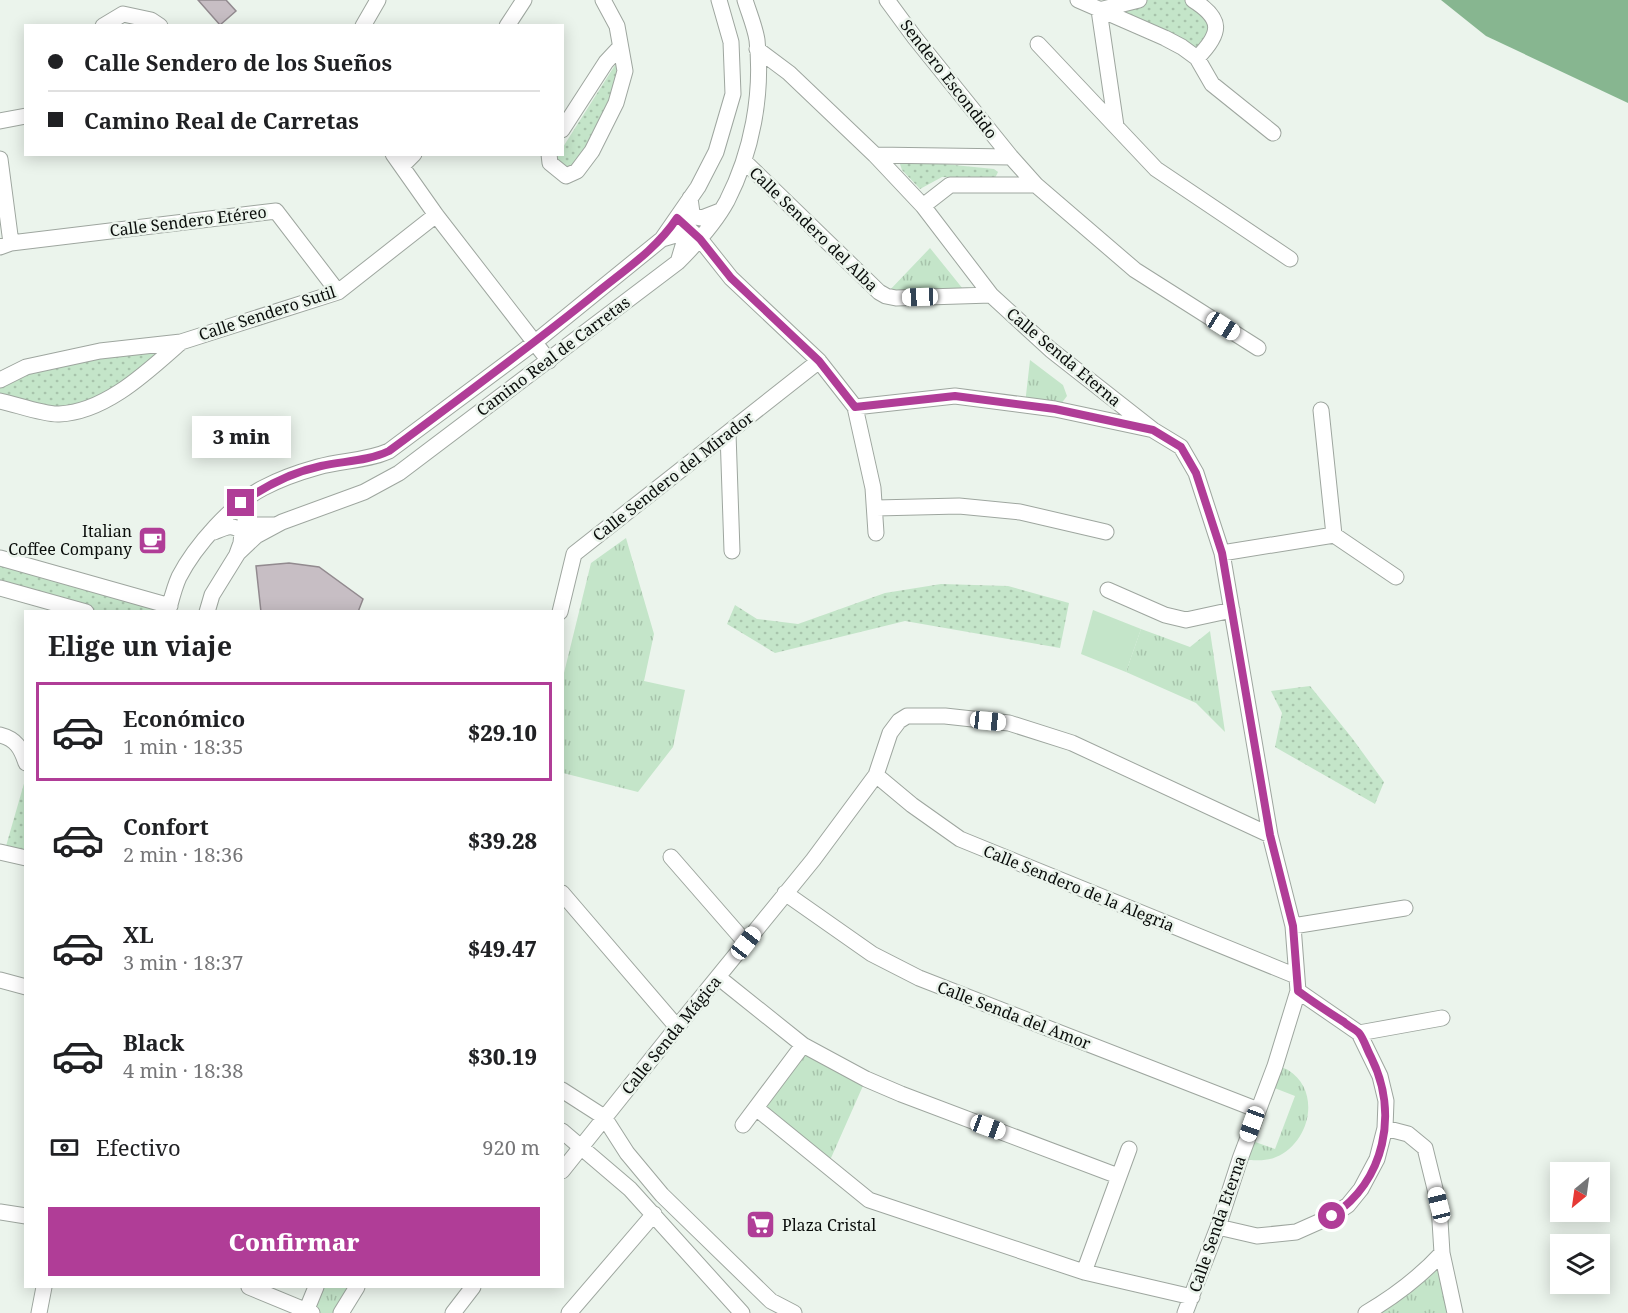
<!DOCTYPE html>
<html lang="es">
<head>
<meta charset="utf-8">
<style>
  :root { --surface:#fff; --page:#f6f6f6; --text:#202124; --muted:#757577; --line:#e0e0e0; --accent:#b03d97 }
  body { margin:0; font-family:"Noto Serif",serif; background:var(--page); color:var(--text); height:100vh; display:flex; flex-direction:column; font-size:22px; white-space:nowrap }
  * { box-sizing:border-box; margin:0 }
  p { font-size:20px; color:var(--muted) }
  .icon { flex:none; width:33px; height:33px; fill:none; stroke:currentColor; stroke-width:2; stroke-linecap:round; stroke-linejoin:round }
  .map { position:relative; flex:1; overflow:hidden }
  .details { position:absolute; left:24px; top:610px; width:540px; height:678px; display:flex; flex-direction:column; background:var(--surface); border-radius:0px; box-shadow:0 3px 15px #0003 }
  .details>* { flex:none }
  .guide { position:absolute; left:24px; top:24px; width:540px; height:132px; border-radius:0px; box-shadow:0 3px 15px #0003; display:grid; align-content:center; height:132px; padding:0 24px; background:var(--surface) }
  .needle { width:39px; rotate:209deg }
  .buttons { position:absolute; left:1550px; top:1162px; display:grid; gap:12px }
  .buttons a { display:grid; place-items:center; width:60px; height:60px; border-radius:0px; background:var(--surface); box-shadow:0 3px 15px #0003; font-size:30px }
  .end { position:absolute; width:27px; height:27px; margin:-14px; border:8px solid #b03d97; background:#fff; box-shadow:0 0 0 3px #fff }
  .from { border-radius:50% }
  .bubble { position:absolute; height:42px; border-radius:0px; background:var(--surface); box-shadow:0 3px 15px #0003; font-size:20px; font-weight:800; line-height:42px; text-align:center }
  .car { position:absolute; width:18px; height:36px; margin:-18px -9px; border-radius:8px; box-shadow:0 0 4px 2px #0007; background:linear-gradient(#fff 24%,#345 0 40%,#fff 0 76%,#345 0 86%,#fff 0) }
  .guide b { display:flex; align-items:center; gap:21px; height:57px; font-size:22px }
  .guide b+b { border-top:2px solid var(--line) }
  .guide i { width:15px; height:15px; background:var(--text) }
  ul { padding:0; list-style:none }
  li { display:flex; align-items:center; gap:18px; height:99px; margin:0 12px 9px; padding:0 12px; border:3px solid transparent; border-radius:0px }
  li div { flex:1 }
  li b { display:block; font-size:22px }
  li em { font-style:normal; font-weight:800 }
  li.active { border-color:var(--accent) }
  li>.icon { width:54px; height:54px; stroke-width:1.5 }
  h2 { padding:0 24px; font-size:27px; line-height:72px }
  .pay { display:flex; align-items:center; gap:15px; height:66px; padding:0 24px; font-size:22px }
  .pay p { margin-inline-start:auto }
  .action { display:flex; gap:12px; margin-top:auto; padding:12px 24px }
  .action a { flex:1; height:69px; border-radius:0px; background:var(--accent); color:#fff; font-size:24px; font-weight:800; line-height:69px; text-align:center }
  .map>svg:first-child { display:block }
</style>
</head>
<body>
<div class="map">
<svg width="1628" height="1313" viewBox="0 0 1628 1313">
  <defs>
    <pattern id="grass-dots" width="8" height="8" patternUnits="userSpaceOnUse" patternTransform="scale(1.5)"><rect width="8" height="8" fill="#c4e5c9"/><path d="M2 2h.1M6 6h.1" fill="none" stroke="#a7c3ab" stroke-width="1.8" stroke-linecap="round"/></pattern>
    <pattern id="park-tufts" width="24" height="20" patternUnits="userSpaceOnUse" patternTransform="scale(1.5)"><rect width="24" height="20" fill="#c4e5c9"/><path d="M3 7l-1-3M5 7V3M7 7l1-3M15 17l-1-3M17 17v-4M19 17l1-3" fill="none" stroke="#a7c3ab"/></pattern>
  </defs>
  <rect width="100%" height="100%" fill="#ebf4ec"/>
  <path fill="url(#grass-dots)" d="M1139,0H1193L1215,21L1197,58L1099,10Z
    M617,62C621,82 595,137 583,154C578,160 572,165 567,171L557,161L558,155L562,154L563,147Z
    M904,160L994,169L998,172L995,178L942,177L920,189L902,170L900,164Z
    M181,342L138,380L58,414L0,401V380L26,367Z
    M0,558L168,612H86L0,588Z
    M941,584L1008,586L1069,603L1060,648L905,621L775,653L727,624L735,605L757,619L798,624L885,593Z
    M1310,686L1352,738L1384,782L1375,804L1275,747L1282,713L1271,691Z
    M25,780V858L4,853Z"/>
  <path fill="url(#park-tufts)" d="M930,248L963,289L887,293Z
    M1030,360L1063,385L1067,396L1061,404H1025Z
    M626,538L654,634L644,681L685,690L673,747L638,792L563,773V677L591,563Z
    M1141,629L1190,647L1210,631L1225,732L1196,703L1126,672Z
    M803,1045L866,1079L827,1167L756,1108Z
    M1275,1066C1279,1067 1285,1068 1288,1070C1322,1091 1310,1143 1276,1157C1265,1162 1252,1160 1240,1159L1247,1139L1275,1149L1295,1096L1267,1085Z
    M1442,1253L1455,1313H1366Z
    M316,1287H357L341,1313H312Z"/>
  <path fill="#c4e5c9" d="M1093,610L1141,629L1126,672L1081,654Z"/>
  <path fill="#87b690" d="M1441,0H1628V103L1486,36Z"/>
  <path fill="#c7bec4" stroke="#928a8f" stroke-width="1.5" d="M198,0H226L236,11L220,25Z
    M289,563L319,567L363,599L358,612H261L256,566Z"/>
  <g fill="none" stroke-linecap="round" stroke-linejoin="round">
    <defs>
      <path id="minor" d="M887,0L915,38L1011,157L1036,185L1135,270L1258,348
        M1078,0L1165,38L1182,47L1197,58L1212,84L1273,133
        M1193,0C1223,19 1222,33 1197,58
        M1099,10L1116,126
        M1099,10L1139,0
        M103,26L123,14L151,20L160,26
        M363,26L378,0
        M507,26L524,0
        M1038,44L1156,169L1290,259
        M757,49L789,73L875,155L923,206L991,295L1051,350L1153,430L1181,447L1196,473L1222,553L1270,835L1293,926L1298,991L1275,1066L1240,1159L1218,1227L1185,1313
        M0,121L26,116
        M562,130L606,62L620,47
        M393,154L436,215L549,361
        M549,154L550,163L566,176L577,171L592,151L616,103L625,71L617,26L603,0
        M875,155L1011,157
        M0,159L11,243
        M745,162L879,292L886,296L896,298L991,295
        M402,166L414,154
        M690,198L692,213L696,217L702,218L720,211
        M923,206L950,185H1036
        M677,218L700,239L731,278L819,361L855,407L873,488L876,533
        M662,239L679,234L685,239L679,259
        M0,247L11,243L276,211L338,292
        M0,380L26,367L100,351L181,342L338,292L436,215
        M0,401C15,404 45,415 59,414C106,412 148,371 181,342
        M855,407L955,396L1055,409L1149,429
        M1321,410L1334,535L1396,577
        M728,433L732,551
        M249,497L245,519L251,525H274
        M876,508L959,506L1020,512L1106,532
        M214,532C226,527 232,523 242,532L241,543L237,554
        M1222,553L1334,535
        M0,558L170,606
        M0,588L86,612
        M1108,590L1165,615L1186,620L1232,610
        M168,612C171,601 174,588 179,577C195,546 232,504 263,488C280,479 300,472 318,467C342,460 367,461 389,451L534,343L662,239L698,187L716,152L733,94L731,42L719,0
        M207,612L212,595L238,553L256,536L282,522L364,492L399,473L678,262C696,244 715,223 727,201C752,152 763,94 757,40C755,27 749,13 745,0
        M560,612L574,554L819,361
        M0,735C16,739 21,748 26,763
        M876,775L912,805L960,839L1296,976
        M0,852L26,858
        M671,857L746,943
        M562,893L677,1027
        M785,893L872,954L919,978L1258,1110
        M1293,926L1405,908
        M718,977L803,1045L866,1079L901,1094L1118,1176
        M0,980L26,987
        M1359,1033L1442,1018
        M562,1090L604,1117L627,1153L662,1195L771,1301L794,1313
        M756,1108L869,1200L1084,1272L1192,1297
        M743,1125L803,1045
        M1385,1128L1408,1134L1425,1148L1439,1205L1442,1253L1455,1313
        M562,1131L630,1189L742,1313
        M562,1171L677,1027L813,860L876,775L890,733L899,721L907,716H945L1009,723L1072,743L1270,835
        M0,1212L26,1216
        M1218,1227L1257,1236L1296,1232L1332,1216L1348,1205L1361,1189L1377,1159L1385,1128L1386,1101L1380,1076L1359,1033L1298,991
        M1084,1272L1129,1149
        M249,1287L312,1313
        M307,1309L316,1287
        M39,1313L44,1287
        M341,1313L357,1287
        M453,1313L473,1287
        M569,1313L654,1214
        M1366,1313C1395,1296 1419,1278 1442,1253"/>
    </defs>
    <use href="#minor" stroke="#9ea69f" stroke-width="17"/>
    <use href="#minor" stroke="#fff" stroke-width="15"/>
  </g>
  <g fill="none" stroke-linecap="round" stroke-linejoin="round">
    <path stroke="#b03d97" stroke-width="8" d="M241,503C265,486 293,472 321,466C344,461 368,461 389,451C458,400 527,349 594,295C623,271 656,250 677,218L700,239L731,278L819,361L855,407L955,396L1055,409L1153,430L1181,447L1196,473L1222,553L1270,835L1293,926L1298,991C1313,1002 1328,1012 1344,1022C1348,1026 1355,1029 1359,1033C1364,1039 1367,1050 1371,1057C1399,1113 1385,1181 1332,1216"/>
  </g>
  <defs>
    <symbol id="cafe-square" viewBox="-11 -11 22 22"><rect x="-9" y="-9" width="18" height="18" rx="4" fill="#b03d97" stroke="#ebf4ec"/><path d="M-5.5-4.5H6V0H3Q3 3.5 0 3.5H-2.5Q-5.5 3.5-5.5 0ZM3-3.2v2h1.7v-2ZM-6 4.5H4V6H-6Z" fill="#fff"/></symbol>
    <symbol id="supermarket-square" viewBox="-11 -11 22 22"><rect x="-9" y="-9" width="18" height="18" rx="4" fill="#b03d97" stroke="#ebf4ec"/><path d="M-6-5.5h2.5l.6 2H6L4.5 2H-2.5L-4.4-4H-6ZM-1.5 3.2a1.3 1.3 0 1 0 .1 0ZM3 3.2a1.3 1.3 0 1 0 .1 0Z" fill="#fff"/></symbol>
  </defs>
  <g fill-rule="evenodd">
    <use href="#cafe-square" x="136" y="524" width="33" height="33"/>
    <use href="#supermarket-square" x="744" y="1208" width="33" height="33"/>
  </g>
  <g text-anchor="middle" stroke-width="5" stroke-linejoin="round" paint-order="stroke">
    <g font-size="16" fill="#0a0d0b" stroke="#ebf4ec">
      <text transform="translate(949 79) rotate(52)" y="6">Sendero Escondido</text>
      <text transform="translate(188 221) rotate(-7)" y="6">Calle Sendero Etéreo</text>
      <text transform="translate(814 229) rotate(44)" y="6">Calle Sendero del Alba</text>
      <text transform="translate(267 313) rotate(-18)" y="6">Calle Sendero Sutil</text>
      <text transform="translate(553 356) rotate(-37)" y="6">Camino Real de Carretas</text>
      <text transform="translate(1064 357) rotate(40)" y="6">Calle Senda Eterna</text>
      <text transform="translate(673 476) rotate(-38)" y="6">Calle Sendero del Mirador</text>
      <text transform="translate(1079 888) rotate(22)" y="6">Calle Sendero de la Alegria</text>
      <text transform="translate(1014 1015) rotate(21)" y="6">Calle Senda del Amor</text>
      <text transform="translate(671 1035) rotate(-51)" y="6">Calle Senda Mágica</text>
      <text transform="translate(1217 1224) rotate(-71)" y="6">Calle Senda Eterna</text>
    </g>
    <g font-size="16" fill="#0a0d0b" stroke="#ebf4ec" text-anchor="end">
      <text x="132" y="537">Italian<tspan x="132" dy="18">Coffee Company</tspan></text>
      <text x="782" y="1231" text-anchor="start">Plaza Cristal</text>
    </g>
  </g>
</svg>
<div class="buttons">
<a><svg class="needle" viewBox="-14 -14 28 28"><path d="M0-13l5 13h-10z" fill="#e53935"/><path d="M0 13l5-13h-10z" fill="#757577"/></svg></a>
<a><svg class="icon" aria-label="layers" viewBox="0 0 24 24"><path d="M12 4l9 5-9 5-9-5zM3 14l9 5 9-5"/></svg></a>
</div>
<i class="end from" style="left:1332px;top:1216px"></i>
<i class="end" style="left:241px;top:503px"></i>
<div class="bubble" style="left:192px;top:416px;width:99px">3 min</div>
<i class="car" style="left:920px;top:297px;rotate:268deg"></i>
<i class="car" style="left:1223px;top:326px;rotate:122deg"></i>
<i class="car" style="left:988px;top:721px;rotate:96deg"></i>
<i class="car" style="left:746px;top:943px;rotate:38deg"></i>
<i class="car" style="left:1252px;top:1124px;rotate:200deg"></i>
<i class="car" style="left:988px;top:1127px;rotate:110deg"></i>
<i class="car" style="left:1439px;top:1205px;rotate:346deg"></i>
<div class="guide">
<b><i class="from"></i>Calle Sendero de los Sueños</b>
<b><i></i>Camino Real de Carretas</b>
</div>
<section class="details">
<h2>Elige un viaje</h2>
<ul>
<li class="active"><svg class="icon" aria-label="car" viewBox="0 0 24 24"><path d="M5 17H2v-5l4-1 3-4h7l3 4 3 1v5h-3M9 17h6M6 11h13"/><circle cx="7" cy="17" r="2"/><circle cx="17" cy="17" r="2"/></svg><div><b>Económico</b><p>1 min · 18:35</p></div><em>$29.10</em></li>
<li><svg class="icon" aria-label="car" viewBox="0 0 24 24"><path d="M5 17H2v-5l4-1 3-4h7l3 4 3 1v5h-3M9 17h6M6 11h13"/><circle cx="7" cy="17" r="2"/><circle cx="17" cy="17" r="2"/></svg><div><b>Confort</b><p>2 min · 18:36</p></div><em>$39.28</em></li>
<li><svg class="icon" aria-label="car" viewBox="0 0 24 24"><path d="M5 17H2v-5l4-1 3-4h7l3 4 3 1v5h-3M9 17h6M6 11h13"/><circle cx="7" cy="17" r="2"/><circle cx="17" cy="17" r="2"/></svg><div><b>XL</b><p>3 min · 18:37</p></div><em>$49.47</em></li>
<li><svg class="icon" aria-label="car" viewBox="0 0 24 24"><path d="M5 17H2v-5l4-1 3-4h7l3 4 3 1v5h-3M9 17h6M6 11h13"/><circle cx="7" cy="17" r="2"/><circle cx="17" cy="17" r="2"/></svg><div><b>Black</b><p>4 min · 18:38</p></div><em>$30.19</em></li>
</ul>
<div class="pay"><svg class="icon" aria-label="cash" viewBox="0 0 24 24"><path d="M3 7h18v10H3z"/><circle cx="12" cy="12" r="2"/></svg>Efectivo<p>920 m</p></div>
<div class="action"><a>Confirmar</a></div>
</section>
</div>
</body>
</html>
